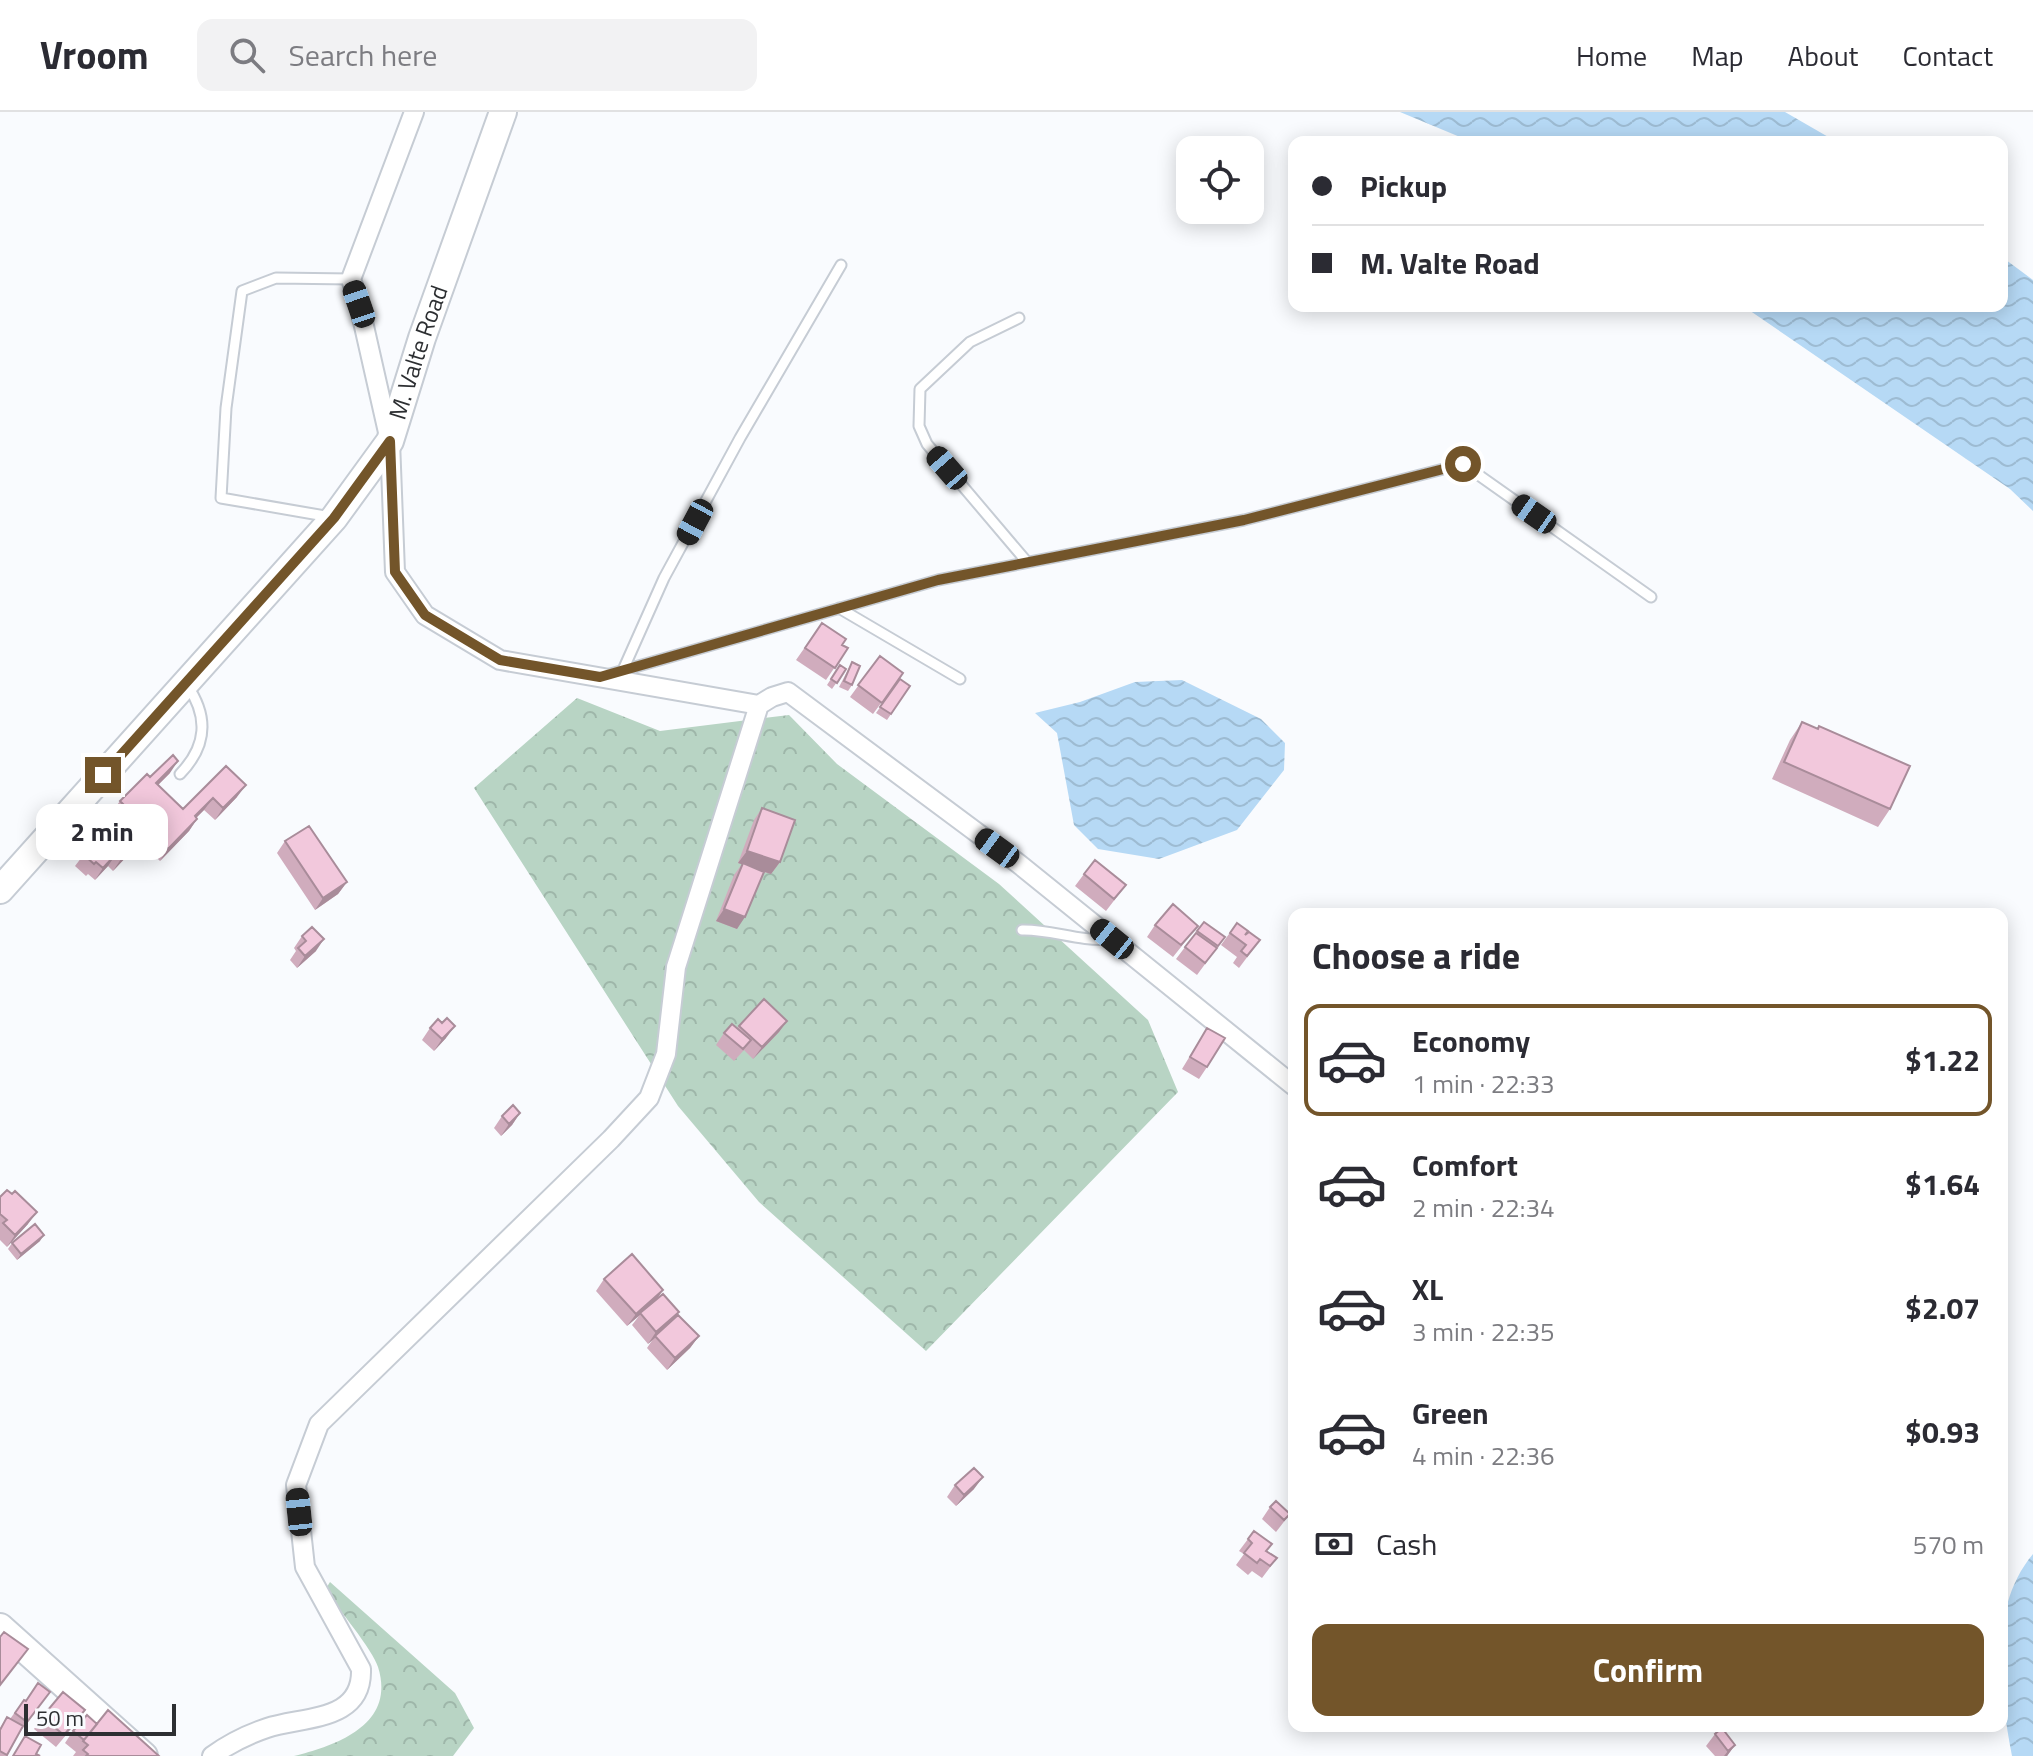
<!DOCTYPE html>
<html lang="en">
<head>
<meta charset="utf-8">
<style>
  :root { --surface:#fff; --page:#f2f2f3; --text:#2b2b33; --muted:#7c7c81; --line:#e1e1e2; --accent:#73552a }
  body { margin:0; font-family:"Titillium Web",sans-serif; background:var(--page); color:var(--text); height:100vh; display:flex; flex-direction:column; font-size:30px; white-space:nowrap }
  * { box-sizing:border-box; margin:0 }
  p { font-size:26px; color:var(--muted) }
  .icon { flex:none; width:44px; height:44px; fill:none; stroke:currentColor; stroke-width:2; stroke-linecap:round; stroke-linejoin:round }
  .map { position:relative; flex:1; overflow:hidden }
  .drawer { position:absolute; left:1288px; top:796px; width:720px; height:824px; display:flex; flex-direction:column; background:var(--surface); border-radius:16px; box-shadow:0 4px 20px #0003 }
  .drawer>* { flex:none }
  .top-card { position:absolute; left:1288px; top:24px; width:720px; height:176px; border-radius:16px; box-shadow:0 4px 20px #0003; display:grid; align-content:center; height:176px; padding:0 24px; background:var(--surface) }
  .controls { position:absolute; left:1176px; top:24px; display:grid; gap:16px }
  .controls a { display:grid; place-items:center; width:88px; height:88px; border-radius:16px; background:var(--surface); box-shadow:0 4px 20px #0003; font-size:40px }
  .scale { position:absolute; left:24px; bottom:20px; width:152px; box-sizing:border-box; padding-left:8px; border:4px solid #2d2f32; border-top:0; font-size:22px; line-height:28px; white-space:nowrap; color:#2d2f32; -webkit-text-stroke:6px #f9fbfe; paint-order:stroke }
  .end { position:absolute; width:36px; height:36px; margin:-18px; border:10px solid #73552a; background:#fff; box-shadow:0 0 0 4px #fff }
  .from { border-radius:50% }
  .bubble { position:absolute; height:56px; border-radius:16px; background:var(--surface); box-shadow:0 4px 20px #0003; font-size:26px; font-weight:700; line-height:56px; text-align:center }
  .car { position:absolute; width:24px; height:48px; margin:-24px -12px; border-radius:10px; box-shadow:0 0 6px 2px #0007; background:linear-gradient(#222 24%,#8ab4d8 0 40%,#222 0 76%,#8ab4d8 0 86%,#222 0) }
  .top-card b { display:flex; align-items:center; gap:28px; height:76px; font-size:30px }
  .top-card b+b { border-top:2px solid var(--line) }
  .top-card i { width:20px; height:20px; background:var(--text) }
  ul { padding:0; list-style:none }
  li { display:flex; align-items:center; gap:24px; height:112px; margin:0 16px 12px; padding:0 8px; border:4px solid transparent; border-radius:16px }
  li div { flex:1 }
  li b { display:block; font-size:30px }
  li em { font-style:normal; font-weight:700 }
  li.selected { border-color:var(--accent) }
  li>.icon { width:72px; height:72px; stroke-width:1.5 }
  h2 { padding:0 24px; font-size:36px; line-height:96px }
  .pay { display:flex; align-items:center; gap:20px; height:88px; padding:0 24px; font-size:30px }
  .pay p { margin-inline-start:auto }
  .action { display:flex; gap:16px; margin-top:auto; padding:16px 24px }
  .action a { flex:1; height:92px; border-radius:16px; background:var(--accent); color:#fff; font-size:32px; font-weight:700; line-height:92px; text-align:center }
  header { display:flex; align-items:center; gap:48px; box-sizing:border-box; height:112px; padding:0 40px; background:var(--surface); border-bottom:2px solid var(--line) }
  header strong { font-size:38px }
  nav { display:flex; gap:44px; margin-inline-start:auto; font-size:28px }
  .search { width:560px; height:72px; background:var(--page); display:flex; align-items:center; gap:20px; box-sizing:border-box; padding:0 28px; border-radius:16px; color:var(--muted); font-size:30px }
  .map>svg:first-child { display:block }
</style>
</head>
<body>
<header>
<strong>Vroom</strong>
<div class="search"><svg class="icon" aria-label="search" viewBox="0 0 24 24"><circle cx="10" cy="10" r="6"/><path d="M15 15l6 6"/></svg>Search here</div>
<nav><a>Home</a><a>Map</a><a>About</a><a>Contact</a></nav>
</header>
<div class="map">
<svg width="2033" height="1644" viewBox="0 0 2033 1644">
  <defs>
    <pattern id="forest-crowns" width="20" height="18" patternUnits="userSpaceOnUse" patternTransform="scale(2)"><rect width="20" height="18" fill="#b8d4c4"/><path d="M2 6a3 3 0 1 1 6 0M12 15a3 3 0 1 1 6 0" fill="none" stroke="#9eb6a9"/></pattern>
    <pattern id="water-waves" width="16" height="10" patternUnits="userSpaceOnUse" patternTransform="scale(2)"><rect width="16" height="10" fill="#b6d9f5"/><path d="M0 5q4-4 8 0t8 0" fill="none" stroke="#9dbbd2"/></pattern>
  </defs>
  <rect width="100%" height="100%" fill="#f9fbfe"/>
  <path fill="url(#forest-crowns)" d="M577,586L660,619L789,603L837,652L999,772L1148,908L1178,980L926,1239L759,1090L678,994L474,676Z
    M330,1470L455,1581L474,1616L453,1644H294C338,1633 396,1612 378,1555C373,1538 337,1495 325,1478Z"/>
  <path fill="url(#water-waves)" d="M1400,0H1785L1837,30H1472Z
    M2002,145L2033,168V399L2010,377L1743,194H2002Z
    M1182,568L1261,607L1285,631L1284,658L1237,718L1159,747L1098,737L1074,713L1057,621L1035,601L1080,590L1135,570Z
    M2033,1442V1644H2012C2000,1579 1987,1497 2033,1442Z"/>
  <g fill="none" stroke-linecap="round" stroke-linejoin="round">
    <defs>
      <path id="service" d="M1019,206L970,230L920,277L919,314L927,332L1027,450
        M331,405L221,386L226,296L242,179L276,166L351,167
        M839,496L960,567
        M623,558L664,466L740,326L841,153
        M607,563L938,468L1244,408L1463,352L1651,485
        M180,662C207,634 209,605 187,573
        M1022,818C1051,817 1079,830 1109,827"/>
      <path id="minor" d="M414,0L351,167L359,192L390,329L395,460L425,503L500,548L759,593
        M212,1644C230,1631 246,1623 267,1616C304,1604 363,1610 361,1557L305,1455L296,1373L319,1312L611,1027L649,986L666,942L676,855L759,593L772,585L788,580L1019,752L1294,974"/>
      <g id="secondary">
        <path id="s1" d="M0,778L334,406L390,329L422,226L503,0"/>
        <path d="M0,1515L144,1644"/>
      </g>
    </defs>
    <use href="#service" stroke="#c6ccd4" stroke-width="13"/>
    <use href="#minor" stroke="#c6ccd4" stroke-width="22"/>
    <use href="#secondary" stroke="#c6ccd4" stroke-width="30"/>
    <use href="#service" stroke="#fff" stroke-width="9"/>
    <use href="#minor" stroke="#fff" stroke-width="18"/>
    <use href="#secondary" stroke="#fff" stroke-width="26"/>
  </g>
  <path fill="#d0acbd" d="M822,511L842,533L848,536L826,568L796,548Z
    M880,544L903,561L873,602L850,585Z
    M852,550V573L848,579L839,575Z
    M840,553L846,557L832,577L827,573Z
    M900,567L910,574L887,608L876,601Z
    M1802,610L1817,617L1890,697L1878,715L1772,667L1790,628Z
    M226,654L237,685L215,708L204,698L196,706L197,707L189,719L160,749L111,701L120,689L150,665L170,661L158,673L183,697Z
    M762,696L780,750L771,762L764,760L737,817L716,809L734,763L742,752L738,751L754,708Z
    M95,723L129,742L113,759L108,754L95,768L88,762L86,764L75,754L88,737L87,734Z
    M285,729L347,770L338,782L315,798L277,741Z
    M1084,762L1126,773L1106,799L1075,774Z
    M1204,810L1225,825L1197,863L1176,847Z
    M1237,811L1245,823L1260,828L1239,856L1233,851L1237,845L1221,833Z
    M1155,813L1189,825L1173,845L1147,825Z
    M302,824L316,839L297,856L290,848L296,839L294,836Z
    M764,887L787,909L779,920L753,947L744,938L734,949L716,933L724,921L737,916Z
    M430,916L446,926L434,939L422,928Z
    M1207,916V955L1199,967L1182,957Z
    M520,1001L512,1013L501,1024L494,1016L502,1004Z
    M0,1085L28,1112L7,1135L0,1128Z
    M40,1129L17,1148L8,1137L12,1131Z
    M604,1167L656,1188L675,1206L699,1224L690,1236L667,1258L647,1236L653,1227L648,1232L632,1213L639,1204L627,1214L596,1179Z
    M955,1373L974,1377L956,1394L947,1385Z
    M1270,1395L1290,1402L1276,1420L1262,1407Z
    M1254,1419L1267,1439L1277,1446L1262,1466L1252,1459L1248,1463L1236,1453L1244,1442L1239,1439Z
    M50,1580L20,1620L7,1644H0V1616L7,1605L10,1607L24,1588L26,1589Z
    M42,1605L77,1610L56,1635L34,1617Z
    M97,1612L159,1644H73L76,1640L65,1631L73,1619Z
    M1715,1622L1735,1633L1727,1644H1715L1706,1634Z"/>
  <path fill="#a98c9a" d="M178,649L170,661L148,683L156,671Z
    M246,673L237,685L215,708L223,696Z
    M213,686L204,698L186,716L195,704Z
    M197,707L189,719L160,749L168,737Z
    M137,730L129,742L113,759L121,747Z
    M747,739L780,750L771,762L738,751Z
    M116,742L108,754L95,768L103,756Z
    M347,770L338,782L315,798L323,786Z
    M724,797L745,805L737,817L716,809Z
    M324,827L316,839L297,856L305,844Z
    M787,909L779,920L753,947L762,935Z
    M455,914L446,926L434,939L442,927Z
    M520,1001L512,1013L501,1024L509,1012Z
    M37,1100L28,1112L7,1135L15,1123Z
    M44,1123L40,1129L17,1148L21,1142Z
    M663,1178L655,1190L627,1214L636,1202Z
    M679,1200L671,1212L648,1232L656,1220Z
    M699,1224L690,1236L667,1258L675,1246Z
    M983,1365L974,1377L956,1394L964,1383Z
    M1735,1633L1727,1644H1724L1728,1639Z"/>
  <path fill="#f2c8dc" stroke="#a98c9a" stroke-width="2" d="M822,511L846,527L842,533L848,536L835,556L805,536Z
    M880,544L903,561L882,591L858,573Z
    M852,550L860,554L852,573L844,569Z
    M840,553L846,557L837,571L831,567Z
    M900,567L910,574L891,602L880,595Z
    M1802,610L1818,617L1819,614L1910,654L1890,697L1784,650Z
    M173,643L178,649L156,671L183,697L226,654L246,673L223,696L213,686L195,704L197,707L168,737L120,689L147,662L150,665Z
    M762,696L795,708L780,750L747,739Z
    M111,706L137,730L121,747L116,742L103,756L96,750L94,752L83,742L98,727L95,723Z
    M309,714L347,770L323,786L285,729Z
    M1095,748L1126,773L1114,787L1084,762Z
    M743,751L764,760L745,805L724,797Z
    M1173,792L1198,814L1181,833L1155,813Z
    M1204,810L1225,825L1218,834L1197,819Z
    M1237,811L1248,819L1245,823L1249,820L1260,828L1247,844L1241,839L1246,833L1230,821Z
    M312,815L324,827L305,844L298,836L306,829L302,824Z
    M1196,821L1217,836L1205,851L1185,835Z
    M764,887L787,909L762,935L739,914Z
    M447,906L455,914L442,927L430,916L438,907L442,911Z
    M732,912L751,928L743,937L724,921Z
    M1207,916L1225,926L1207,955L1190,945Z
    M513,993L520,1001L509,1012L502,1004Z
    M7,1078L12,1082L15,1079L37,1100L15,1123L3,1111L7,1108L0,1102V1085Z
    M35,1112L44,1123L21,1142L12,1131Z
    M632,1142L663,1178L636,1202L604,1167Z
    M663,1182L679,1200L656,1220L640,1201Z
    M678,1203L699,1224L675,1246L655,1224Z
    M974,1356L983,1365L964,1383L955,1373Z
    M1276,1389L1290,1402L1284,1408L1270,1395Z
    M1254,1419L1272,1432L1266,1439L1277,1446L1270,1454L1260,1447L1257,1451L1244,1441L1252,1431L1248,1427Z
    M4,1520L28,1537L0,1573V1525Z
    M38,1571L50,1580L27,1610L15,1601L24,1588L26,1589Z
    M63,1580L85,1598L64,1623L42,1605Z
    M108,1598L159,1644H86L88,1642L83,1638L88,1633L83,1629Z
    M87,1603L97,1612L84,1628L73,1619Z
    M7,1605L23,1614L7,1643L0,1639V1618Z
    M1722,1616L1735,1633L1728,1639L1715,1622Z
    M25,1624L41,1633L36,1642L40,1644H13Z"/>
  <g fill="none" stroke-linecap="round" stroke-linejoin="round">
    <path stroke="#73552a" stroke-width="10" d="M103,663L334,406L390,329L395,460L425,503L500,548L600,565L938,468L1244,408L1463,352"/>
  </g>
  <g text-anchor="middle" stroke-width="6" stroke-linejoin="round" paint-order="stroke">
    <g font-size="24" fill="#2d2f32" stroke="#f9fbfe">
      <text dy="8" stroke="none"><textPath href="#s1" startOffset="688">M. Valte Road</textPath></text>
    </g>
  </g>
</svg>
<div class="controls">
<a><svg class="icon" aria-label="locate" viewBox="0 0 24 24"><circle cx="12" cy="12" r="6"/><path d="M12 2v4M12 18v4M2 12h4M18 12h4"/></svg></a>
</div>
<div class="scale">50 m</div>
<i class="end from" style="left:1463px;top:352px"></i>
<i class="end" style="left:103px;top:663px"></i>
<div class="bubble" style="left:36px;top:692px;width:132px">2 min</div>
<i class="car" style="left:359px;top:192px;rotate:341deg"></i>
<i class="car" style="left:947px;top:356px;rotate:319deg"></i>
<i class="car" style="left:1534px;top:402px;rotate:305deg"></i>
<i class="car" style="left:695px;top:410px;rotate:208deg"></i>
<i class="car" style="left:997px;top:736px;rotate:306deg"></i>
<i class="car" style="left:1112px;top:827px;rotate:309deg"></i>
<i class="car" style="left:299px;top:1400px;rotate:354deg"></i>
<div class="top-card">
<b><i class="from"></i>Pickup</b>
<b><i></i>M. Valte Road</b>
</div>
<section class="drawer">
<h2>Choose a ride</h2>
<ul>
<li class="selected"><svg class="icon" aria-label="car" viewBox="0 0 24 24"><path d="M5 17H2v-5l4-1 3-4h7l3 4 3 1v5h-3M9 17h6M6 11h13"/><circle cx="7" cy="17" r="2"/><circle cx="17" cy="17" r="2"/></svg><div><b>Economy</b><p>1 min · 22:33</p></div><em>$1.22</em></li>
<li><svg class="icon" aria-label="car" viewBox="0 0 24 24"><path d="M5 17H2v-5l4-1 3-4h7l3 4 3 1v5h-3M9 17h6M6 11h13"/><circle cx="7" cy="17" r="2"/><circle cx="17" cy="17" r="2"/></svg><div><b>Comfort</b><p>2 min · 22:34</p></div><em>$1.64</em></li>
<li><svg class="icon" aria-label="car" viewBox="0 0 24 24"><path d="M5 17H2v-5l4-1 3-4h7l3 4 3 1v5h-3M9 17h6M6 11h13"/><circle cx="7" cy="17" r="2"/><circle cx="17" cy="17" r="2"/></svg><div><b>XL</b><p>3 min · 22:35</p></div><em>$2.07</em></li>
<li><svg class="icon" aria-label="car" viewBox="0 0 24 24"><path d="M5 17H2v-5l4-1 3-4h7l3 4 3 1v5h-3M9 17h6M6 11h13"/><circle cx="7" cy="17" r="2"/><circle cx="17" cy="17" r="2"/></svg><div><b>Green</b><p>4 min · 22:36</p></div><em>$0.93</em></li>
</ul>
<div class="pay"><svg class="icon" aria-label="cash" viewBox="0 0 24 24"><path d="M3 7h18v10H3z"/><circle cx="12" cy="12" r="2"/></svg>Cash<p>570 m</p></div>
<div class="action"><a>Confirm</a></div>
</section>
</div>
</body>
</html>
